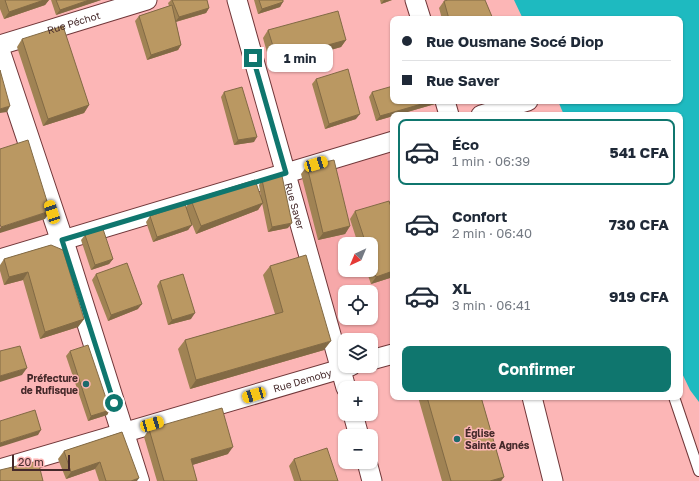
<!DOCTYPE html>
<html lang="fr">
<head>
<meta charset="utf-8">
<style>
  :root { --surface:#fff; --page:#f2f2f3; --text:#1f2937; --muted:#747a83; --line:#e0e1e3; --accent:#0f766e }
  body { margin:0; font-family:"Golos Text",sans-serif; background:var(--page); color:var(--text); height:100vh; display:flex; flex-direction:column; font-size:15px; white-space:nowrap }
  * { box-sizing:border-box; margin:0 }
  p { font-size:13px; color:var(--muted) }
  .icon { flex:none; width:22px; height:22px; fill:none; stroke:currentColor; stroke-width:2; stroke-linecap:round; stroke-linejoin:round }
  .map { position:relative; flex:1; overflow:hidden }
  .drawer { position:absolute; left:390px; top:112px; width:293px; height:288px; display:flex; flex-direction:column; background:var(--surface); border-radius:8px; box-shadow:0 1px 3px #0004 }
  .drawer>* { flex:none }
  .hud { position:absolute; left:390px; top:16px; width:293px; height:88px; border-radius:8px; box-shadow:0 1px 3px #0004; display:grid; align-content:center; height:88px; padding:0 12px; background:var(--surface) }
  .needle { width:26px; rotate:224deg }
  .controls { position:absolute; left:338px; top:237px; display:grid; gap:8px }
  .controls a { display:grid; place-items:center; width:40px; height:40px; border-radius:8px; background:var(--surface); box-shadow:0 1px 3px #0004; font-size:20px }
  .scale { position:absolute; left:12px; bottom:10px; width:58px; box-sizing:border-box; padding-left:4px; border:2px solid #45292a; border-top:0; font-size:11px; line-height:14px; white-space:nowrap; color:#45292a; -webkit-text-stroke:3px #fcb6b6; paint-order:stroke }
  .end { position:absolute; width:18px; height:18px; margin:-9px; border:5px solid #0f766e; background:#fff; box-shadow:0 0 0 2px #fff }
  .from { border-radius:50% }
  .bubble { position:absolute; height:28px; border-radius:8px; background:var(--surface); box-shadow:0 1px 3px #0004; font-size:13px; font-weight:700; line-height:28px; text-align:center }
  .car { position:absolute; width:12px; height:24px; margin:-12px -6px; border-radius:5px; box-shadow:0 0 3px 1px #0007; background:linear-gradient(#f5c518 24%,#345 0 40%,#f5c518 0 76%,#345 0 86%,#f5c518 0) }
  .hud b { display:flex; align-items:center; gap:14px; height:38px; font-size:15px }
  .hud b+b { border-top:1px solid var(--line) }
  .hud i { width:10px; height:10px; background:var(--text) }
  ul { padding:7px 0 0; list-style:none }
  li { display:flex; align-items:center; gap:12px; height:66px; margin:0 8px 6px; padding:0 4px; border:2px solid transparent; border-radius:8px }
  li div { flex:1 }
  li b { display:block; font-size:15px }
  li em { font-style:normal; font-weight:700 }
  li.on { border-color:var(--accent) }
  li>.icon { width:36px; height:36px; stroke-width:1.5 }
  .button { display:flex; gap:8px; margin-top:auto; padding:8px 12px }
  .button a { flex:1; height:46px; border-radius:8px; background:var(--accent); color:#fff; font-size:16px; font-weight:700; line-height:46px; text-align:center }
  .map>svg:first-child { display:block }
</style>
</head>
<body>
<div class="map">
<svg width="699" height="481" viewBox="0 0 699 481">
  <rect width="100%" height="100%" fill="#fcb6b6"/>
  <path fill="#f6a8a9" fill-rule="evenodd" d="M393,150V343L371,349V340H345V347L296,178ZM345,244H371V270H345ZM345,292H371V318H345Z"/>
  <path fill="#1ebac0" d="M514,0H699V402L690,390L680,369V115H564L558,101H680V19H523Z"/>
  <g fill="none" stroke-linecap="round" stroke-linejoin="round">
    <defs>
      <path id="service" d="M674,397L699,471"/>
      <g id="minor">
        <path id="s1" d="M237,0L346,388"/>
        <path d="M415,0L421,19"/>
        <path id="s2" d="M0,45L147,0"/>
        <path d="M445,101L449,115"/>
        <path d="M481,115L528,101"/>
        <path d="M0,259L393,141"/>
        <path d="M371,360L393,354"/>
        <path d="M532,397L553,481"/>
        <path d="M353,414L359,436"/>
        <path d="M367,462L372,481"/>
        <path id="s3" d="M0,469L351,366"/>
      </g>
      <path id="tertiary" d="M0,55L62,240L138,481"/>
    </defs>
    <use href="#service" stroke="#713739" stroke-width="12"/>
    <use href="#minor" stroke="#713739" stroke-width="21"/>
    <use href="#tertiary" stroke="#713739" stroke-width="24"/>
    <use href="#service" stroke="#fff" stroke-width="10"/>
    <use href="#minor" stroke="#fff" stroke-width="19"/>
    <use href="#tertiary" stroke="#fff" stroke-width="22"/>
  </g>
  <path fill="#a08354" d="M0,0H49L45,5L4,19L0,9Z
    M51,0H101L56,15Z
    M171,0H207L209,8L206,13L176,22L181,45L178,50L147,60L135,21L139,16L169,6L168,3Z
    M254,0H283L280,7L258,14Z
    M380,0H392L381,4Z
    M444,1L493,19H442L439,8Z
    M268,30L346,40L341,47L271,67L263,38Z
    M22,39L89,105L84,113L43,126L17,47Z
    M316,79L356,119L325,129L312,84Z
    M224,92L254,142L234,145L221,97Z
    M372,92L435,104L376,121L369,97Z
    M307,166L350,226L345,234L318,240L301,174Z
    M262,180L288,228L268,232L262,203L258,210L196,234L192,224L188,230L153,242L146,222L150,216L186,207L191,200L261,198L259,185Z
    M355,211L393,277L371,284L366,270H371V244H358L350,219Z
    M85,235L113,259L109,264L91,270L81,240Z
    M51,245L84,319L78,327L40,339L23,280L4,285L0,271V265L4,259Z
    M270,266L324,350L190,389L178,349L185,340L275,314L263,275Z
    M96,274L138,309L108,321L92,280Z
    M160,281L191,319L168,325L157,286Z
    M70,351L110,410L107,415L88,421L66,356Z
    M418,397H481L504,477L501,481H442Z
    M149,429L228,454L192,465L197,481H157L144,437Z
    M122,432L137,481H99L95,469L66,479L58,459L64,451Z
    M294,459L338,481H294L289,466Z"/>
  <path fill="#826a45" d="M44,0H49L45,5L4,19L9,12Z
    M89,0H101L56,15L60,10Z
    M384,0H392L381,4Z
    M283,2L280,7L258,14L262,9Z
    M209,8L206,13L175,22L179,17Z
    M346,40L341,47L271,67L277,59Z
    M181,45L178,50L147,60L151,55Z
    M432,101H437L435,104L397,115H393V116L376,121L380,116Z
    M89,105L84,113L43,126L48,119Z
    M10,106L7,112L0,113V109Z
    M360,114L356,119L325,129L329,124Z
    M257,137L254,142L234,145L238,140Z
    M263,203L258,210L196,234L201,226Z
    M50,211L45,219L0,233V228L1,227Z
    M292,223L288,228L268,232L272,227Z
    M192,225L188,230L153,242L157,237Z
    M350,226L345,234L318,240L323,233Z
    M113,259L109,264L91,270L95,265Z
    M393,271V277L371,284L376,277Z
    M28,272L23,280L4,285L9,277Z
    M142,304L138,309L108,321L111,315Z
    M195,313L191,319L168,325L172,320Z
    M84,319L78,327L40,339L45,332Z
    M331,341L324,350L190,389L196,380Z
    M27,368L22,375L0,382V376Z
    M110,410L107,415L88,421L91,416Z
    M41,430L38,435L0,447V443Z
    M233,447L228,454L186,467L191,459Z
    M100,462L95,469L66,479L71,472Z
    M504,477L501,481H490Z
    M139,478L137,481H131Z"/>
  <path fill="#ba9862" stroke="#826a45" d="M5,0H44L9,12Z
    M56,0H89L60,10Z
    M172,0H207L209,8L179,17Z
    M259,0H283V2L262,9Z
    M448,0H485L493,19H449L444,1Z
    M172,5L181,45L151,55L139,16Z
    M338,11L346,40L277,59L268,30Z
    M63,26L89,105L48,119L22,39Z
    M348,69L360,114L329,124L316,79Z
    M0,70L10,106L0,109Z
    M393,86V101H432L380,116L372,92Z
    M242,87L257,137L238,140L224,92Z
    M28,140L50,211L1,227L0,224V149Z
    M334,160L350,226L323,233L307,166Z
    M282,176L292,223L272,227L262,180Z
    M255,180L263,203L201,226L191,200Z
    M389,201L393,213V271L376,277L371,261V244H366L355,211Z
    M185,204L192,225L157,237L150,216Z
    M103,229L113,259L95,265L85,235Z
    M51,245L63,250L84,319L45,332L28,272L9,277L4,259Z
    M306,255L331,341L196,380L185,340L283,312L270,266Z
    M127,263L142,304L111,315L96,274Z
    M183,274L195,313L172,320L160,281Z
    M88,345L110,410L91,416L70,351Z
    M20,346L27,368L0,376V351Z
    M427,397H481L504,477L490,481H451Z
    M222,408L233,447L191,459L197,481H164L149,429Z
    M35,410L41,430L0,443V421Z
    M122,432L139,478L131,481H106L100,462L71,472L64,451Z
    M327,448L338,481H301L294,459Z
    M38,461L43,481H0V470Z"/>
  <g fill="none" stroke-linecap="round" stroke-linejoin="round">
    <path stroke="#0f766e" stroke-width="5" d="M114,403L62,240L286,173L253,58"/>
  </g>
  <g fill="#1d6a6c" stroke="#fcb6b6" stroke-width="1.5">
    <circle cx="86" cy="384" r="4"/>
    <circle cx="457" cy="439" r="4"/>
  </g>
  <g text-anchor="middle" stroke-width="3" stroke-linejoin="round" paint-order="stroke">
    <g font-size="10" fill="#45292a" stroke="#fcb6b6">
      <text dy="4" stroke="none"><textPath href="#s2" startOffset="77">Rue Péchot</textPath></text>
      <text dy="4" stroke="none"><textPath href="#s1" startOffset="214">Rue Saver</textPath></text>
      <text dy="4" stroke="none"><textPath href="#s3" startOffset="315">Rue Demoby</textPath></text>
    </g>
    <g font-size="10" font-weight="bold" fill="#45292a" stroke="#fcb6b6" text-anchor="end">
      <text x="78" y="382">Préfecture<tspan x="78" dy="12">de Rufisque</tspan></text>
      <text x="465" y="437" text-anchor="start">Église<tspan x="465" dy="12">Sainte Agnés</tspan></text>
    </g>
  </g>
</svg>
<div class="controls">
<a><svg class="needle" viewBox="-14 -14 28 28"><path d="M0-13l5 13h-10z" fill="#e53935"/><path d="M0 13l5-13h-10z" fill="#747a83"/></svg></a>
<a><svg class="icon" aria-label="locate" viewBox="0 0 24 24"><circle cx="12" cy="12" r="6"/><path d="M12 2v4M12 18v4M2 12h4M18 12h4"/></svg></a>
<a><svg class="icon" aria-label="layers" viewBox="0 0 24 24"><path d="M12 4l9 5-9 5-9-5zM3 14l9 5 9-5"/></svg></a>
<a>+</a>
<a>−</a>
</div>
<div class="scale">20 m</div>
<i class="end from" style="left:114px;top:403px"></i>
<i class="end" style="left:253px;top:58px"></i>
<div class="bubble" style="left:267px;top:44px;width:66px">1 min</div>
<i class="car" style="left:316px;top:164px;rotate:73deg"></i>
<i class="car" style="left:52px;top:212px;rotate:342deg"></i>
<i class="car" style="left:254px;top:395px;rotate:253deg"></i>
<i class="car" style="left:152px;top:424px;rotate:74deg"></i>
<div class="hud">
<b><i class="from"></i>Rue Ousmane Socé Diop</b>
<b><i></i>Rue Saver</b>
</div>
<section class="drawer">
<ul>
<li class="on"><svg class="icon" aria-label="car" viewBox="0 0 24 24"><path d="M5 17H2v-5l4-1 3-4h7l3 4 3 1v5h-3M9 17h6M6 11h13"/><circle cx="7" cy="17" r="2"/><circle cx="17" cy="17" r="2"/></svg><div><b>Éco</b><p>1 min · 06:39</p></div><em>541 CFA</em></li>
<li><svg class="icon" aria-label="car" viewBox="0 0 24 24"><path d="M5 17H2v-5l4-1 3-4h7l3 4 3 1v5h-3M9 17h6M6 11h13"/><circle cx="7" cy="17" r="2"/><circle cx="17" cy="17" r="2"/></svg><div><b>Confort</b><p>2 min · 06:40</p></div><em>730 CFA</em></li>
<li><svg class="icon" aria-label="car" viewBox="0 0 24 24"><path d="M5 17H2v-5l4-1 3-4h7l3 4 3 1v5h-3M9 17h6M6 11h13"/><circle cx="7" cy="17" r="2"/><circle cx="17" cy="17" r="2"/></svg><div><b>XL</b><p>3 min · 06:41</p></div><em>919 CFA</em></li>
</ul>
<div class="button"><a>Confirmer</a></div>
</section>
</div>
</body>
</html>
